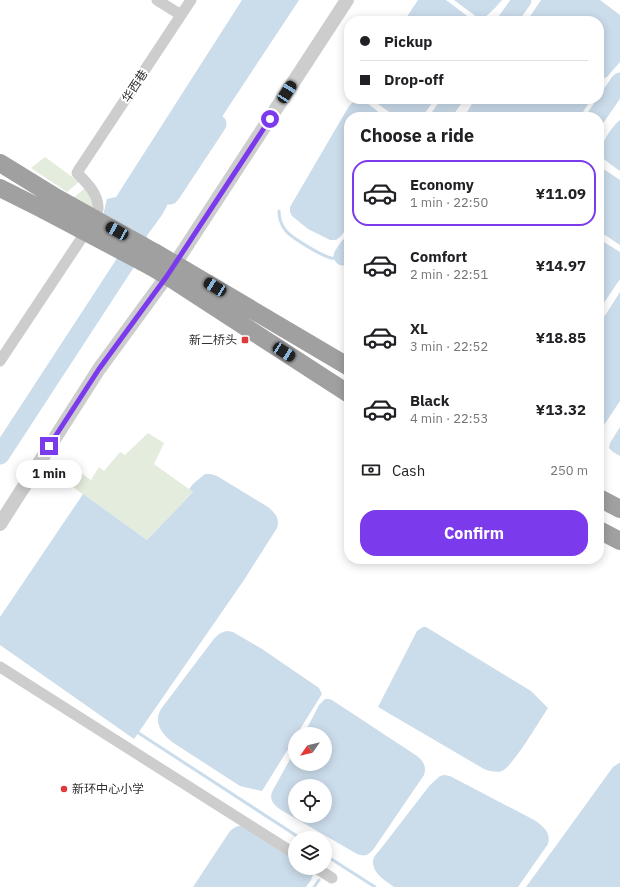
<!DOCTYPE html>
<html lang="en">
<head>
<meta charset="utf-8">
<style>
  :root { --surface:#fff; --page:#f2f2f2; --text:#202124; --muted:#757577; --line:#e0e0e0; --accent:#7c3aed }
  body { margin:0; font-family:"IBM Plex Sans","Noto Sans SC",sans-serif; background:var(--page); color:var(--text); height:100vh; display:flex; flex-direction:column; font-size:15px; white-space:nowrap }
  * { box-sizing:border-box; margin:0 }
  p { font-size:13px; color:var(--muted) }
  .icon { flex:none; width:22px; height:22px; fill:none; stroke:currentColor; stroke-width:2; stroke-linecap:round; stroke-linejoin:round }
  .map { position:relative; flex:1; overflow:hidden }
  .drawer { position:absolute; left:344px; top:112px; width:260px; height:452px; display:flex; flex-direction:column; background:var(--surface); border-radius:16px; box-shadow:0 2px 10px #0003 }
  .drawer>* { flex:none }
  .top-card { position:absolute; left:344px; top:16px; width:260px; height:88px; border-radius:16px; box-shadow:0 2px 10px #0003; display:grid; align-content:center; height:88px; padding:0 16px; background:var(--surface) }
  .needle { width:26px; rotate:236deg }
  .controls { position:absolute; left:288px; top:727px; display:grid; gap:8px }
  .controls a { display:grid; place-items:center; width:44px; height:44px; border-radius:50%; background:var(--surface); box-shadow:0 2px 10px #0003; font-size:20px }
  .end { position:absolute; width:18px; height:18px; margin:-9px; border:5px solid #7c3aed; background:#fff; box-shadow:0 0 0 2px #fff }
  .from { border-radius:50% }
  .bubble { position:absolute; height:28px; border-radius:14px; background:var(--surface); box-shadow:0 2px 10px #0003; font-size:13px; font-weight:700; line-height:28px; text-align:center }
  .car { position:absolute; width:12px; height:24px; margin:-12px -6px; border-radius:5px; box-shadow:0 0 3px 1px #0007; background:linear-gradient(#222 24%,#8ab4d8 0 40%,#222 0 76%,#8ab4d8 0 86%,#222 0) }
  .top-card b { display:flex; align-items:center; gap:14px; height:38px; font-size:15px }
  .top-card b+b { border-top:1px solid var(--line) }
  .top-card i { width:10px; height:10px; background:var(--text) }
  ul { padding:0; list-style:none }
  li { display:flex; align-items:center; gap:12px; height:66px; margin:0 8px 6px; padding:0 8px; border:2px solid transparent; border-radius:16px }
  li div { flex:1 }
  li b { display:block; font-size:15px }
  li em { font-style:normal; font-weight:700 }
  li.current { border-color:var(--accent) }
  li>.icon { width:36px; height:36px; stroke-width:1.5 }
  h2 { padding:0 16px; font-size:18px; line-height:48px }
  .pay { display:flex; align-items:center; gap:10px; height:44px; padding:0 16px; font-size:15px }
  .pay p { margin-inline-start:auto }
  .primary-button { display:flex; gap:8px; margin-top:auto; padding:8px 16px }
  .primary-button a { flex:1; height:46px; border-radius:16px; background:var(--accent); color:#fff; font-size:16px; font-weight:700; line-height:46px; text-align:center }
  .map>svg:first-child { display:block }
</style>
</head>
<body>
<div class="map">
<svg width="620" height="887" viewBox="0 0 620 887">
  <rect width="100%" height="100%" fill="#fff"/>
  <path fill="#e4ecde" d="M45,157L79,182L67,192L31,168Z
    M85,188L90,193L95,209L73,198Z
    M148,433L164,443L154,464L193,492L147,540L70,485L78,471L91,480L99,467L104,471L120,452L125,455Z"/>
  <path fill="#cbdceb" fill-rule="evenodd" d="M242,0H299L204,144L198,148L162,215L140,245L101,224L107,199L116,197Z
    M418,0H446L474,21H404Z
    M454,0H502L495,8L483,19L478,18Z
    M541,0H600L620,15V62L607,77L604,78L599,76V21H527Z
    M356,99H362L385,117H349V225L341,236L336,240H330L308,229L292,216L290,212V207L349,106Z
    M371,99H435L422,117H396Z
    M475,99H591L580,117H464Z
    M620,120V171C613,166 605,161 599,154C601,144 612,126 620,120Z
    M599,166L620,180V245L599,231Z
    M599,239L620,252V279L599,310Z
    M620,292V401L604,425L599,430V325Z
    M620,427V456L613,452L609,448L610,443Z
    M205,474H211L217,476L268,507C275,513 280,518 277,528L244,580L134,739L0,645V617L83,494L147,540L193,492L189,489L194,483Z
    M423,627H426L531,691L548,708C540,720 513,766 502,771C496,773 489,771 484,769L378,707L417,631Z
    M227,631L233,632L262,649L319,688L322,694L297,734H295V738L262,791L240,786L172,742C165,736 157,728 158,718C158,715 160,711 161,709L213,640C217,635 221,632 227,631Z
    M325,699H329L332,700L417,756C423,761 427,766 424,775L375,847C369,855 366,857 357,854L281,810C274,805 269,800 272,792L295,750V764H325V734H304L319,705ZM295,786H325V816H295Z
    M619,763H620V887H526L613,767Z
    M444,775L450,776L536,821C544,828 551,832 548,844L518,887H394C386,881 373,874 373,862C373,858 376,854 379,851L430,785L440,776Z
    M238,826H243L295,859V868H308L313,874L311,880L306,887H193L230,831L234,828Z"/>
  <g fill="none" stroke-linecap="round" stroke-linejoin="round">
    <path stroke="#cbdceb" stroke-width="3" d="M279,211C279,218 281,225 286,231C292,238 322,256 331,258C336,259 339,258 343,256
      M137,732L300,838
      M325,855L375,887
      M314,887L319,880"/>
    <path stroke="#cbdceb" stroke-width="19" d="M507,21L522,0
      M440,117L453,99
      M596,117L620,82
      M170,195L217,124
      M343,256L349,247
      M0,455L139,242"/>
    <path stroke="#cdcdcd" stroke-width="11" d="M157,0L181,15
      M78,171L191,0
      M0,361L91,224C94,220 97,214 98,209C99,194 86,182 77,173
      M0,667L295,854
      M316,868L332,878"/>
    <path stroke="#cdcdcd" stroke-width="14" d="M0,524L99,369L167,276L347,0"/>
    <path stroke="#a0a0a0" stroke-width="18" d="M0,163L52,195
      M0,188L44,210
      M156,253L349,367
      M150,266L167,276L349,394
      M599,498L620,509
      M599,530L620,541"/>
    <path stroke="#a0a0a0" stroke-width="18" d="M52,195L156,253
      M44,210L150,266"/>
  </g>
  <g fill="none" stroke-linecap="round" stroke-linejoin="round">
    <path stroke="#7c3aed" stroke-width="5" d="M49,446L99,369L167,276L270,119"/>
  </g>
  <g fill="#df3939" stroke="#fff" stroke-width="1.5">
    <rect x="241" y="336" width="8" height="8" rx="2"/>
    <circle cx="64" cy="789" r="4"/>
  </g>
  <g text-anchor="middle" stroke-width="4" stroke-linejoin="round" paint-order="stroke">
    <g font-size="12" fill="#303030" stroke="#fff">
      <text transform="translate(135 86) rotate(-57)" y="4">华西巷</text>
    </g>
    <g font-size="12" fill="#303030" stroke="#fff" text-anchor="end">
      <text x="237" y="344">新二桥头</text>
      <text x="72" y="793" text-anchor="start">新环中心小学</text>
    </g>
  </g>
</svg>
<div class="controls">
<a><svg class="needle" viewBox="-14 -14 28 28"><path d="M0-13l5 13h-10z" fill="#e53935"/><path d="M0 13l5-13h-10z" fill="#757577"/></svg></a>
<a><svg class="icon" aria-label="locate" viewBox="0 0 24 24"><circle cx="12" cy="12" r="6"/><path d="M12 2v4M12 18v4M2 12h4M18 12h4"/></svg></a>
<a><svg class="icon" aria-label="layers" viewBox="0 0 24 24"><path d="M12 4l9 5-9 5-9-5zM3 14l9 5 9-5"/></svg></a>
</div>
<i class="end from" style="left:270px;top:119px"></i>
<i class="end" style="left:49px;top:446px"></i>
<div class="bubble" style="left:16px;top:460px;width:66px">1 min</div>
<i class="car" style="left:287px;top:92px;rotate:33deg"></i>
<i class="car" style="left:117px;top:231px;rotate:299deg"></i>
<i class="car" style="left:215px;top:287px;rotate:301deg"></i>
<i class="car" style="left:284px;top:352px;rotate:123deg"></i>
<div class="top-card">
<b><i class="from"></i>Pickup</b>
<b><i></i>Drop-off</b>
</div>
<section class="drawer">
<h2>Choose a ride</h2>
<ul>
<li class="current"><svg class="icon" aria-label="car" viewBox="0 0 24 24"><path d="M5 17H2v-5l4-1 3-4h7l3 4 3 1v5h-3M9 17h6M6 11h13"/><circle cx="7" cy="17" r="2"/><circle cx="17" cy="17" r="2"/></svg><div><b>Economy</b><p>1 min · 22:50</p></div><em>¥11.09</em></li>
<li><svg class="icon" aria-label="car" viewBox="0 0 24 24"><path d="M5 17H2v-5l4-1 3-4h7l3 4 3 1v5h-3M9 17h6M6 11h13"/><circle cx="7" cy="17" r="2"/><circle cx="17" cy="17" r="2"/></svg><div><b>Comfort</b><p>2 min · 22:51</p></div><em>¥14.97</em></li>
<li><svg class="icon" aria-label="car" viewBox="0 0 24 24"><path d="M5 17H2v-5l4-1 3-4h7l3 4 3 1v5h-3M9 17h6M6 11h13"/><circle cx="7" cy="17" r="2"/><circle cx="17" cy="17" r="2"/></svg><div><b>XL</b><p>3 min · 22:52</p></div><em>¥18.85</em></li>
<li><svg class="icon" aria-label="car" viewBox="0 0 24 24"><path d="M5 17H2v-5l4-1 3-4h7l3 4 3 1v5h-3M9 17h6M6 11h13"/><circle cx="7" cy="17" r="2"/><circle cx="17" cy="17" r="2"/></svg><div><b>Black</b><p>4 min · 22:53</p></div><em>¥13.32</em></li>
</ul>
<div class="pay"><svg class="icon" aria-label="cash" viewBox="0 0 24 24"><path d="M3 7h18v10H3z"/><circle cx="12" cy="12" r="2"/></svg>Cash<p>250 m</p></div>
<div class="primary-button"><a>Confirm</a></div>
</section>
</div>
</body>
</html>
